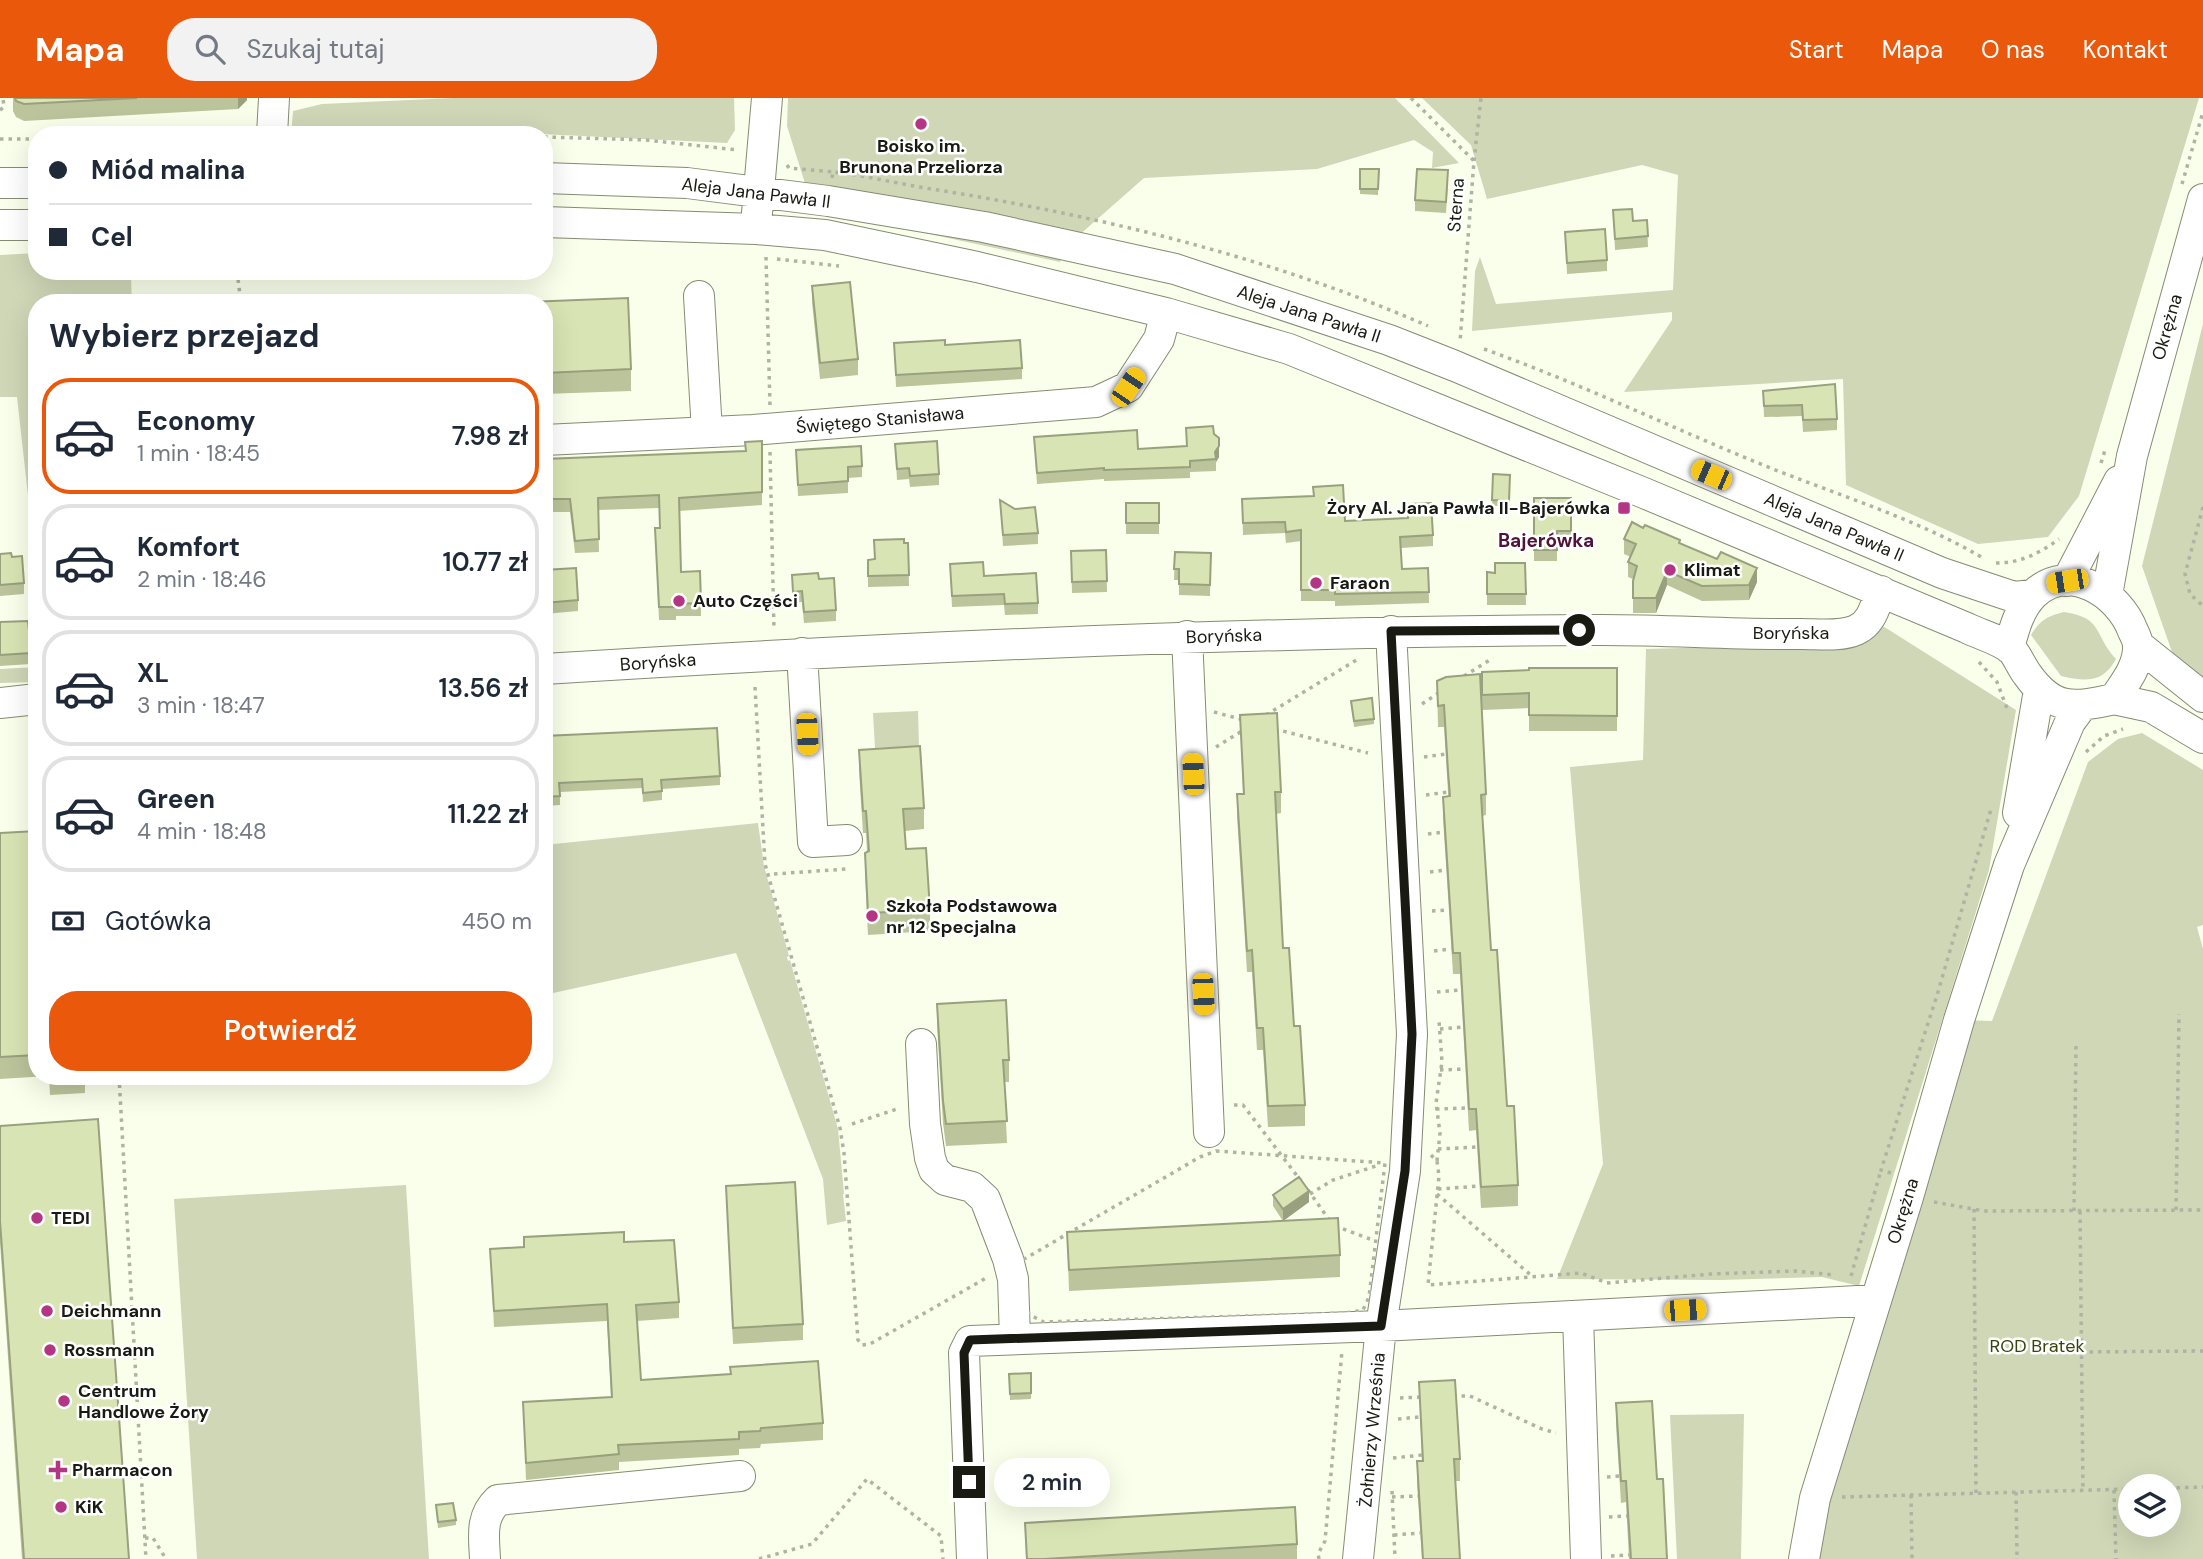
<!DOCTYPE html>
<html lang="pl">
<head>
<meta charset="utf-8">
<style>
  :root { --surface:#fff; --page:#f2f2f3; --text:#1f2937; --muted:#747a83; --line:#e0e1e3; --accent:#ea580c }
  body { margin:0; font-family:"DM Sans",sans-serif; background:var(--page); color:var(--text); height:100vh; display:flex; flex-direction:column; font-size:26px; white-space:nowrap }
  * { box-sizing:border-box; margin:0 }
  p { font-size:23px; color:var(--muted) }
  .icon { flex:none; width:38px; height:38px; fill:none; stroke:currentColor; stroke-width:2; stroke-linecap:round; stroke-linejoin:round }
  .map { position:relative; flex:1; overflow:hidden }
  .side { position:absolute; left:28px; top:196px; width:525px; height:791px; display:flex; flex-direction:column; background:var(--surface); border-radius:28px; box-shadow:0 7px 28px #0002 }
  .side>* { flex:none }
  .banner { position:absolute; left:28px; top:28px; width:525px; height:154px; border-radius:28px; box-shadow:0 7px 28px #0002; display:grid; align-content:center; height:154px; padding:0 21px; background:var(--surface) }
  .fabs { position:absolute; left:2118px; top:1376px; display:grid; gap:14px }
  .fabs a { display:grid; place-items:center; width:63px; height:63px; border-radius:50%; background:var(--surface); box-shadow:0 7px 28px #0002; font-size:35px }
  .end { position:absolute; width:32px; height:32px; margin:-16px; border:9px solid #191b12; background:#fff; box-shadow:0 0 0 4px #fff }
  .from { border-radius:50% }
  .bubble { position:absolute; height:49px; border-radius:24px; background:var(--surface); box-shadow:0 7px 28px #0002; font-size:23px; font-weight:600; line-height:49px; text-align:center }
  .car { position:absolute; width:21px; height:42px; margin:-21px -10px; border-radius:9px; box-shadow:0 0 5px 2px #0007; background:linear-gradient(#f5c518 24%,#345 0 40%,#f5c518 0 76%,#345 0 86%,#f5c518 0) }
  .banner b { display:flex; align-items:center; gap:24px; height:66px; font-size:26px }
  .banner b+b { border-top:2px solid var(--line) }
  .banner i { width:18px; height:18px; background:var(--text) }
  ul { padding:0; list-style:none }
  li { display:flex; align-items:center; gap:21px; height:116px; margin:0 14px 10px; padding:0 7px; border:4px solid var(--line); border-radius:28px }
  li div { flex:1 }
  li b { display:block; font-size:26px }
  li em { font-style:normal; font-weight:600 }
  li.active { border-color:var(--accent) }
  li>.icon { width:63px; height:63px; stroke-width:1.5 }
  h2 { padding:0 21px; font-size:32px; line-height:84px }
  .pay { display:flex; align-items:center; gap:18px; height:77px; padding:0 21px; font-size:26px }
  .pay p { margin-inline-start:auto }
  .button { display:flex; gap:14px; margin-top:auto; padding:14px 21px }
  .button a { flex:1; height:80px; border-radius:28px; background:var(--accent); color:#fff; font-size:28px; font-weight:600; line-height:80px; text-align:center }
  header { display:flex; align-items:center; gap:42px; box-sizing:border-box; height:98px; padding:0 35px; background:var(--accent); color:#fff }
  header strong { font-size:33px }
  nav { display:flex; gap:38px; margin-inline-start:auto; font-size:24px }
  .search { width:490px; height:63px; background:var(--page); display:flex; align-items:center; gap:18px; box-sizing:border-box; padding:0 24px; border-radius:28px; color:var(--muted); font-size:26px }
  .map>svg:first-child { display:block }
</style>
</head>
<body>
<header>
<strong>Mapa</strong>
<div class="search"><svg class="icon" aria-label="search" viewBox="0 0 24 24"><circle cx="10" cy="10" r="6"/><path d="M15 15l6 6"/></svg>Szukaj tutaj</div>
<nav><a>Start</a><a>Mapa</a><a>O nas</a><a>Kontakt</a></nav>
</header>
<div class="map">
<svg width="2203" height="1461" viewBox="0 0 2203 1461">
  <rect width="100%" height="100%" fill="#faffeb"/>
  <path fill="#cfd7b7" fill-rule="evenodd" d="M453,0H734L735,32L727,45L520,35L291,37L293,13L322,6Z
    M788,0H1395L1459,65L1432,70L1433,54L1414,42L1317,71L1144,80L1069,146L1060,164L813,111L787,28Z
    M1422,0H2199L2079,398L2048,439L1978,446L1846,387L1843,281L1624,294L1672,222V214L1472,233L1475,173L1480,159L1496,206L1673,192L1678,77L1642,67L1487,101L1471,47Z
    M37,155V173H116L131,178L132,205H37V478L17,299H0V157Z
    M2203,226V579L2173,557L2142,468Z
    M2064,514C2104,520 2093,536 2116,561C2103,585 2086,584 2061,578L2031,537C2040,522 2048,518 2064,514Z
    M1878,525L2016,612L1989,772L1859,1188L1822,1179L1720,1182L1557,1181L1603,1066L1570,669L1643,662L1646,551L1854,545Z
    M37,569V584L0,585V571Z
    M918,613L919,648L875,650L873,615Z
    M2142,635L2203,672V827L2197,829L2203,851V1461H1804L1959,922L1992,923L2088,664L2118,641ZM2130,1388H2168V1426H2130Z
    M758,725L764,768L789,858L787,859L788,863L790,862L838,1031L844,1096H843L846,1123L827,1127L823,1081L736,855L544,897V747Z
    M406,1087L429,1461H197L174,1101Z
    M1744,1316L1741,1461H1677L1670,1317Z"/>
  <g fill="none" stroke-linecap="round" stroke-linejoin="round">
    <defs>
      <path id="minor" d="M272,37L274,0
        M544,80L687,85L828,103L984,129L1175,171L1389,242L1455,268L1942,475L2014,499L2033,497
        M0,85H37
        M757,115L767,0
        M544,124L756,131L825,137L977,169L1166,215L1289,251L1644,395L1967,530C1981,537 2001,542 2012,552C2018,559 2021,568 2027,576C2053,613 2073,610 2114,601C2124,586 2139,568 2138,548C2138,543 2135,537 2133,533C2119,495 2069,463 2034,496C2019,511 2014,531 2009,550
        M0,127H37
        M699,198L707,334
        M544,342L753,332L1096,304L1128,289L1159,241L1166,215
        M2067,483L2119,383
        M2107,497L2132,358L2203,101
        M1187,538L1209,1034
        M2138,547L2203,599
        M802,555L813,744L847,742
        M544,571C893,549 1241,534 1590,532C1660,531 1731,537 1802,536C1818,536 1841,539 1856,532C1872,525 1875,508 1881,493
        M2114,601L2151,609L2203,640
        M0,605L37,601
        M2018,715L2039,592
        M921,946L925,1026L930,1060L934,1072L945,1082L972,1089L985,1101L1008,1161L1013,1181L1015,1240
        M1578,1218L1586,1461
        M485,1461C484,1438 480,1419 498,1402L740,1378
        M972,1461L964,1255L970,1243L1381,1228L1876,1202
        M1358,1461L1381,1228L1405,1073L1412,936L1391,533
        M1804,1461L1815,1400L1908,1099L1959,922L2009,767L2070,624L2081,609"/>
    </defs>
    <use href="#minor" stroke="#868b74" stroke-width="32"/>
    <path stroke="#afb3a3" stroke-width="3.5" stroke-dasharray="3.5 5" stroke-linecap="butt" d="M1411,0L1474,63L1460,244
      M0,12L4,9L3,0
      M544,39L646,42L738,52
      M0,41H37
      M1474,63L1481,0
      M787,67L789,70L833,74
      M832,80L833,74C869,78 903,87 938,92C1104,119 1273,160 1428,228
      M2182,86L2203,14
      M766,159L770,308
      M777,161L839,168
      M237,173L241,205
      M1484,251C1579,285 1670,329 1763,367C1837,397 1915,420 1983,460
      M770,354L774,532
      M2101,365L2106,349
      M2203,409L2185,476L2190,496L2203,508
      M1996,465C2021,465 2040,455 2059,441
      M1979,564L1997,584L2008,613
      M1464,578L1493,560
      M755,589L765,766L840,1030L844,1055L858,1242L862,1247L870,1246L988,1179
      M1422,606L1440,594
      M1214,614L1244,622
      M1266,617L1358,561
      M1275,631L1368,655
      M1216,649L1242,633
      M2086,654L2104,638L2123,631
      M1424,659L1446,656
      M1426,697L1448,694
      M1428,736L1444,734
      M1430,774L1446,772
      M774,776L847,771
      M1432,813L1449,812
      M1434,853L1451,851
      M1437,894L1461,892
      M1440,931L1463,929
      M1440,972L1465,971
      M119,978L146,1461
      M1234,1007H1243L1301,1083
      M1436,1011L1468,1010
      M852,1026L900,1010
      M1438,1051L1477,1049
      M1216,1053L1385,1065L1369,1199L1363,1212L1346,1215L1044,1224L1030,1217L1025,1211L1019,1164L1200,1059Z
      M1431,1057L1437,1063L1439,1078L1428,1187L1581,1175L1607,1185L1711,1176L1795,1173L1834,1177
      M1437,1063L1440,1035L1436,1005L1442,964L1439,923
      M1891,1075L1881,1072L1938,894L1991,711
      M1438,1091L1480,1088
      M1308,1092L1330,1123
      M1310,1096L1333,1082L1379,1067
      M1437,1096L1533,1179
      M1934,1104L1984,1113L2203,1112
      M1974,1111L1976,1395
      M2176,1112L2179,916
      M2074,1113L2076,943
      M2080,1113L2083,1393
      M1335,1128L1370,1141
      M1851,1178L1881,1072
      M2081,1254L2203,1253
      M1453,1298H1470L1542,1331L1556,1335
      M1400,1300L1421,1299
      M1398,1321L1419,1319
      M1393,1360L1422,1357
      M1607,1379L1619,1378
      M2168,1390L2203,1389
      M2114,1392L2116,1461
      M1392,1393L1395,1461
      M2016,1394L2017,1461
      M1911,1397L1912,1461
      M1392,1399L1418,1398
      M1842,1399L2130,1391
      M1609,1419L1627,1418
      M1394,1437L1420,1435
      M145,1440H153L166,1461
      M1611,1458L1629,1457
      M759,1461L812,1446L867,1381L941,1438L943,1461
      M1319,1461L1318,1456L1325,1443L1342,1253"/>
    <use href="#minor" stroke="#fff" stroke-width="30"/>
  </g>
  <path fill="#bbc49b" d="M13,0H247V2L238,11L24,23L16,19L13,13Z
    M1360,71H1379L1378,97L1360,96Z
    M1448,83L1446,115L1415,113V102Z
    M1613,112L1633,123L1647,122L1648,149L1615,152Z
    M1565,134L1607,162V173L1567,176Z
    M812,188L858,261V277L820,281L812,204Z
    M544,205L631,271V293L544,296Z
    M894,245L945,247L1022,270V281L896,289Z
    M1763,293L1837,321V332L1803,334L1802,318L1764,319Z
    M1186,330L1214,336L1219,359L1216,364V373L1190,374V380L1104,383V381L1037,386L1034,339L1138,351L1186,348Z
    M762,343V407L679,413L681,474L701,505V518H676V522H659L655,430H660L659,410L598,412L599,454L575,455L570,414H544V361L746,353Z
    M895,346L939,376V387L910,389L909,381L897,382Z
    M796,352L862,368V379L848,380V395L798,398Z
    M1493,376L1510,377L1509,408H1492Z
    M1313,389L1345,423L1433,437V448L1401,450L1402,471L1428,470L1429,505L1335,508V503H1301V443L1286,445L1285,435L1243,437L1242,401L1313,398Z
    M1534,400H1571V444H1557V463H1534Z
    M1000,402L1038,435V446L1003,448Z
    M1126,405H1159V436H1126Z
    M1624,441L1680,446L1757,484L1749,502L1702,503L1667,487L1656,515H1633V481L1628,479V464L1631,459L1624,456Z
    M904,445H908L909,488L868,489V462L874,461Z
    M1106,452L1107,494L1072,495L1071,453Z
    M1175,454L1211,455L1210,498L1179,497V482H1174Z
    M0,456L12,459L24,485V496L0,498Z
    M1525,465L1526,507H1487V474L1495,475Z
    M950,466L984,478L1038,505V516L1005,517L1004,507L952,509Z
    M544,472L578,502V513L544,516Z
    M792,477L819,481L836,512V523L804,525L802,504L793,505Z
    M0,524L31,555V566L0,568Z
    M1617,570V633H1529V610L1482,612V574Z
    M1437,583L1486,696V717L1482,718L1491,852L1507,1008L1518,1087V1108L1481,1110L1476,1032L1469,1033L1460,876H1453L1443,720V699L1448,698V694L1444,629H1438Z
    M1351,603L1374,621V626L1354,629Z
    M1240,617L1281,694V715L1276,716L1283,850L1305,1007V1028L1268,1029L1263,952H1257L1252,874H1247L1237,718V696H1243Z
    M544,638L720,678V687L662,691V702L643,704L642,690L560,694V707L544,708Z
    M859,652L924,710V731L905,733L906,751L930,812V833L868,837L865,776V755L867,754L866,735H863L859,673Z
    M37,733V978H48L0,981V735Z
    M937,906L1009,962V984H1004L1007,1045L946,1048L943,1025L937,927Z
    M49,978H85V995L50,997Z
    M0,1028L129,1461H22L0,1144Z
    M726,1088L803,1226V1242L733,1246Z
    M1273,1097L1309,1104L1283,1123L1273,1108Z
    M1067,1134L1340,1157V1179L1069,1193Z
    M524,1139L624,1144L679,1204V1220L637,1223L641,1282L823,1325V1342L761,1346L760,1350L739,1351V1357L619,1364V1372L526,1382L523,1304L611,1299L607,1223L494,1229L490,1151L524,1149Z
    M1031,1275V1301L1010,1302L1009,1276Z
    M1419,1284L1460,1361V1383H1455L1460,1461H1422L1417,1385V1363H1422Z
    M1616,1305L1657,1381L1667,1461H1629L1626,1404L1621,1405L1616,1327Z
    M436,1407L456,1422V1427L438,1430Z
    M1025,1425L1297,1446V1461H1026Z"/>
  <path fill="#98a07e" d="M238,0H247V2L238,11Z
    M1219,348V359L1216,364L1215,354Z
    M1757,470V484L1749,502V487Z
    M1667,473V487L1656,515V500Z
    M1309,1093V1104L1283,1123V1111Z"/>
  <path fill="#d9e4b4" stroke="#98a07e" stroke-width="2" d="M15,0H137L24,6L16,3Z
    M1360,71H1379L1378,91H1360Z
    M1417,71L1448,72L1446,104L1415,102Z
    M1632,111L1633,123L1647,122L1648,138L1615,141L1613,112Z
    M1605,131L1607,162L1567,165L1565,134Z
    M850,184L858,261L820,265L812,188Z
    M628,200L631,271L544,275V205H499Z
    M945,242V247L1020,242L1022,270L896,277L894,245Z
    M1835,286L1837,321L1803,322L1802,307L1764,308L1763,293Z
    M1213,328L1214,336L1219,340V348L1215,354L1216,361L1190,363V369L1104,372V370L1037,375L1034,339L1137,332L1138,351L1187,348L1186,330Z
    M762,343V394L679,400L681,474L700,473L701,505L676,506V509H659L655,430H660L659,397L598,400L599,441L575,443L570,401H544V361L746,353L745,344Z
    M937,343L939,376L910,378L909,370L897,371L895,346Z
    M861,348L862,368L848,369V383L798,387L796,352Z
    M1493,376L1510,377L1509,403L1492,402Z
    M1343,387L1345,423L1408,420L1409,406L1431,405L1433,437L1400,439L1402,471L1428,470L1429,494L1335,496V492H1301V432L1286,434L1285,424L1243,425L1242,401L1314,398L1313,389Z
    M1534,400H1571V433H1557V452H1534Z
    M1000,402L1015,411L1035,409L1038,435L1003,437Z
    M1126,405H1159V425H1126Z
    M1632,424L1643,430L1645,427L1680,442L1679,445L1717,461L1721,454L1757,470L1749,487L1702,488L1667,473L1656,500H1633V483L1637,468L1628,464L1636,446L1624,441Z
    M904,441V445H908L909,477L868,478V462L875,461L874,442Z
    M1106,452L1107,483L1072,484L1071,453Z
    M1175,454L1211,455L1210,487L1179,486V471H1174Z
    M11,455L12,459L22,458L24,485L0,487V456Z
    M983,464L984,478L1036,475L1038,505L1005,506L1004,496L952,498L950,466Z
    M1495,465H1525L1526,496H1487V474L1495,475Z
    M576,470L578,502L544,505V472Z
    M818,475L819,481L834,480L836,512L804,514L802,493L793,494L792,477Z
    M28,523L31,555L0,557V524Z
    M1529,570H1617V618L1529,617V595L1482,597V574L1529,572Z
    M1480,576L1486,696L1481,697L1491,852H1497L1507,1008H1514L1518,1087L1481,1089L1476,1011H1469L1460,855H1453L1443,699L1450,698L1448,673L1444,607L1438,608L1437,583L1446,579Z
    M1372,600L1374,621L1354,623L1351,603Z
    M1277,615L1281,694H1275L1283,850H1289L1294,928H1300L1305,1007L1268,1008L1263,930H1257L1252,852L1247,853L1237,696H1244L1240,617Z
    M717,630L720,678L661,682L662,693L643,695L642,681L559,685L560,698L544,699V638Z
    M920,648L924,710L903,711L906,751L926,750L930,812L868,815L865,755L869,753L866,713H863L859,652Z
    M37,733V957L0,959V735Z
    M1006,902L1009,962H1003L1007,1023L946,1026L943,1003L937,906Z
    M98,1021L129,1461H24L0,1123V1028Z
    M1299,1079L1309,1093L1283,1111L1273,1097Z
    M795,1084L803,1226L733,1230L726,1088Z
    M1338,1120L1340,1157L1069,1172L1067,1134Z
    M624,1134V1144L674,1142L679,1204L636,1207L641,1282L731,1276L730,1269L818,1263L823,1325L761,1330L760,1333L739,1334V1341L618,1347L619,1356L526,1365L523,1304L612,1299L607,1206L494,1213L490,1151L524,1149V1139Z
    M1031,1275V1295L1010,1296L1009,1276Z
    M1455,1282L1460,1361H1454L1460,1461H1423L1417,1363H1423L1419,1284Z
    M1652,1303L1657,1381H1663L1667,1461H1631L1626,1383H1621L1616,1305Z
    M453,1405L456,1422L438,1424L436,1407Z
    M1295,1409L1297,1446L1044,1461H1027L1025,1425Z"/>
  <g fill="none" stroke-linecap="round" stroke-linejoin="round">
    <path stroke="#191b12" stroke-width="9" d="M969,1384L964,1255L970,1242L1381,1228L1405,1073L1412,936L1391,533L1579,532"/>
  </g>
  <g fill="#b33583" stroke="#fff" stroke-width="2.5">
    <circle cx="921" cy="26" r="7"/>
    <rect x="1617" y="403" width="14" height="14" rx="3.5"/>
    <circle cx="1670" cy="472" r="7"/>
    <circle cx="1316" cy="485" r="7"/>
    <circle cx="679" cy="503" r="7"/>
    <circle cx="872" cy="818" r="7"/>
    <circle cx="37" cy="1120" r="7"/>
    <circle cx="47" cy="1213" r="7"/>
    <circle cx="50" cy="1252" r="7"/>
    <circle cx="64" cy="1303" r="7"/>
    <path d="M54.5 1361.5h7v7h7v7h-7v7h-7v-7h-7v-7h7z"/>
    <circle cx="61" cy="1409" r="7"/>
  </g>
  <g text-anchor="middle" stroke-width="5" stroke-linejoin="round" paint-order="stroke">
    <g font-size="18" font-weight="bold" fill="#191b12" stroke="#fff" text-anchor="start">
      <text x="921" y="54" text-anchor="middle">Boisko im.<tspan x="921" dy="21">Brunona Przeliorza</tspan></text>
      <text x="1610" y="416" text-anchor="end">Żory Al. Jana Pawła II-Bajerówka</text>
      <text x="1684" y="478">Klimat</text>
      <text x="1330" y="491">Faraon</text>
      <text x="693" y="509">Auto Części</text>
      <text x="886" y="814">Szkoła Podstawowa<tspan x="886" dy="21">nr 12 Specjalna</tspan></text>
      <text x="51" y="1126">TEDI</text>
      <text x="61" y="1219">Deichmann</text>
      <text x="64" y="1258">Rossmann</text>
      <text x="78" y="1299">Centrum<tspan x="78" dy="21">Handlowe Żory</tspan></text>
      <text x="72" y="1378">Pharmacon</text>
      <text x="75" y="1415">KiK</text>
    </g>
    <g font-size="18" fill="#191b12" stroke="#fff">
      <text transform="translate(756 95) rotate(7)" y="6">Aleja Jana Pawła II</text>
      <text transform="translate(1456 107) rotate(-86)" y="6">Sterna</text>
      <text transform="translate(1309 216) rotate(18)" y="6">Aleja Jana Pawła II</text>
      <text transform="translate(2167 229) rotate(-74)" y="6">Okrężna</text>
      <text transform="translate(880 322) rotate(-5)" y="6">Świętego Stanisława</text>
      <text transform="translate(1834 429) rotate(23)" y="6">Aleja Jana Pawła II</text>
      <text x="1791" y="541">Boryńska</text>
      <text transform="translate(1224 538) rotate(-2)" y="6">Boryńska</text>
      <text transform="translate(658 564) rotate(-4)" y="6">Boryńska</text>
      <text transform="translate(1903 1113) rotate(-73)" y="6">Okrężna</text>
      <text transform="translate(1372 1332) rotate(-85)" y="6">Żołnierzy Września</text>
    </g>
    <g font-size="18" fill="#39420b" stroke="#fff">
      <text x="2037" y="1254">ROD Bratek</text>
    </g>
    <g font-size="19" font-weight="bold" fill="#501439" stroke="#fff">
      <text x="1546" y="449">Bajerówka</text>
    </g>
  </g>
</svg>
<div class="fabs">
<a><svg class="icon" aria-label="layers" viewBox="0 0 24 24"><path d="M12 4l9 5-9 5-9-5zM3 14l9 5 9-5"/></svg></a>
</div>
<i class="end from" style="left:1579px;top:532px"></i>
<i class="end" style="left:969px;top:1384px"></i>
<div class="bubble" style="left:994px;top:1360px;width:116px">2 min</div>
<i class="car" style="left:1128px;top:289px;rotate:34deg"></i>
<i class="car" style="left:1711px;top:377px;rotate:293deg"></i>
<i class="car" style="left:2067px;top:483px;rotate:261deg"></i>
<i class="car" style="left:807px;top:636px;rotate:177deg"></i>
<i class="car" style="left:1193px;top:676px;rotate:357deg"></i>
<i class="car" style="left:1203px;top:896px;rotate:177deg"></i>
<i class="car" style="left:1685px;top:1212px;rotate:87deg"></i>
<div class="banner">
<b><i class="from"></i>Miód malina</b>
<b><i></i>Cel</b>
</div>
<section class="side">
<h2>Wybierz przejazd</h2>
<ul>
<li class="active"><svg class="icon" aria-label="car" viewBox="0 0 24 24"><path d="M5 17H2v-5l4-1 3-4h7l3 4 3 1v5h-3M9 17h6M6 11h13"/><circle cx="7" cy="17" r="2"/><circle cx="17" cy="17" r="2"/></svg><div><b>Economy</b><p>1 min · 18:45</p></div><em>7.98 zł</em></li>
<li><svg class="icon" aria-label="car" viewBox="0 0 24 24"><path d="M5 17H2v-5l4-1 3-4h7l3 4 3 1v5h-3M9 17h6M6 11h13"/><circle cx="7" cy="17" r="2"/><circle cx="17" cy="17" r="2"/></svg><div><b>Komfort</b><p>2 min · 18:46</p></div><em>10.77 zł</em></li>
<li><svg class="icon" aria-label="car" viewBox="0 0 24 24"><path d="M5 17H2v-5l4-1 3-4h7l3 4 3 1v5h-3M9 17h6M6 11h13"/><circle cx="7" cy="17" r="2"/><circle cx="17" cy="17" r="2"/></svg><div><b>XL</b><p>3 min · 18:47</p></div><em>13.56 zł</em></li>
<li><svg class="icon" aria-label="car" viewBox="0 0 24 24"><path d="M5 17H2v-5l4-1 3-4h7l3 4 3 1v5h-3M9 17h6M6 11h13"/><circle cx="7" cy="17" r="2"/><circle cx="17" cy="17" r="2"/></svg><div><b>Green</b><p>4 min · 18:48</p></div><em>11.22 zł</em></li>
</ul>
<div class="pay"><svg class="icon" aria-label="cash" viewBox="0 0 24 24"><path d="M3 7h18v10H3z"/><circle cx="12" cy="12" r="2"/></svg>Gotówka<p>450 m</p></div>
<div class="button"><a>Potwierdź</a></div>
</section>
</div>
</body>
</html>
